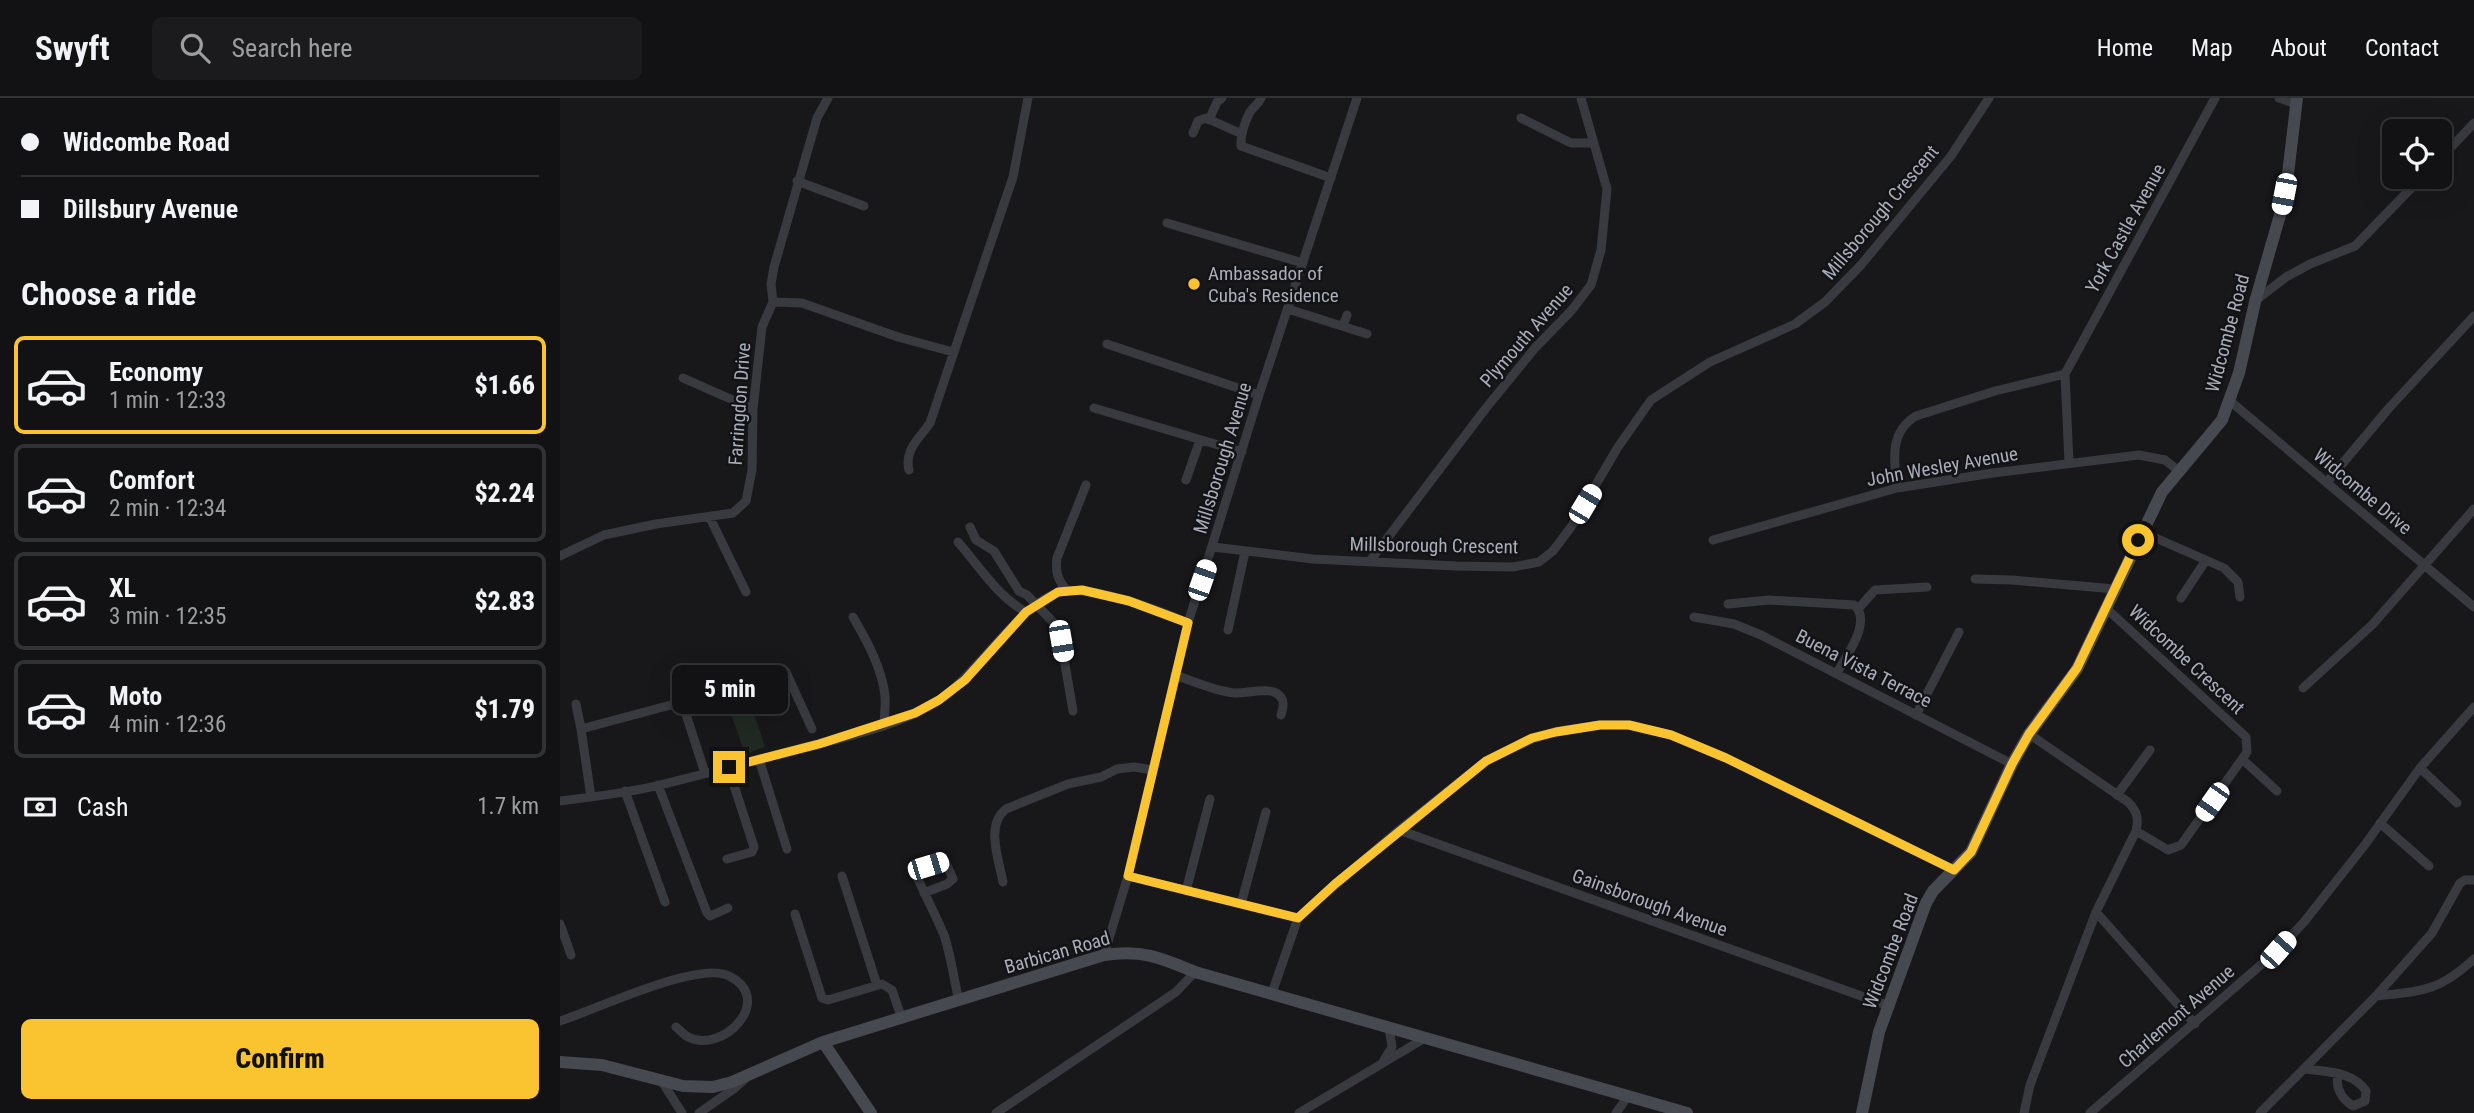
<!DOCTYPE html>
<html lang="en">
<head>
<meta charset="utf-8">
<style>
  :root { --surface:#121214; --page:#1b1b1d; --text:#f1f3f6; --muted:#9c9ea0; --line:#313234; --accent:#fac431 }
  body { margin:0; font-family:"Roboto Condensed",sans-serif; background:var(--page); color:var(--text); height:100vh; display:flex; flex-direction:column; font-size:26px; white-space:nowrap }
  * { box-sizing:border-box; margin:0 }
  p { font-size:23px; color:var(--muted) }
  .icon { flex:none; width:38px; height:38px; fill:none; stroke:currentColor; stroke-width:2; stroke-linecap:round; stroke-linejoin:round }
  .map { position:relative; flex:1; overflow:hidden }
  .side { display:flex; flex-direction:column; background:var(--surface); width:560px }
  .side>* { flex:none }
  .guide { display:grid; align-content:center; height:154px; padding:0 21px; background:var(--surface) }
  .fabs { position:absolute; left:1822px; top:21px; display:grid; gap:14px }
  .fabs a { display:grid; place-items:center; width:70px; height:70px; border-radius:10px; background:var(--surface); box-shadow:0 7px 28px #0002,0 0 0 2px var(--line); font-size:35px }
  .end { position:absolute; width:32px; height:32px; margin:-16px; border:9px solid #fac431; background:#111; box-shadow:0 0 0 4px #111 }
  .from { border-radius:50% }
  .bubble { position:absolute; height:49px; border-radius:10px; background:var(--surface); box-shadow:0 7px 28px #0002,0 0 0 2px var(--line); font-size:23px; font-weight:800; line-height:49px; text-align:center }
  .car { position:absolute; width:21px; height:42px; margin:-21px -10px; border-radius:9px; box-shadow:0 0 5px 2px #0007; background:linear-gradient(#fff 24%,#345 0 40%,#fff 0 76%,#345 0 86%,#fff 0) }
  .guide b { display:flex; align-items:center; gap:24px; height:66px; font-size:26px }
  .guide b+b { border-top:2px solid var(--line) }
  .guide i { width:18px; height:18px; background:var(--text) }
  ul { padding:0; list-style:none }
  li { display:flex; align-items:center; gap:21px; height:98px; margin:0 14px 10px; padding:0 7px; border:4px solid var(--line); border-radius:10px }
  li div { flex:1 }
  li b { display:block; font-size:26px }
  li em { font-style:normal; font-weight:800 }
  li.on { border-color:var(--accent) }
  li>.icon { width:63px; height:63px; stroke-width:1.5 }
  h2 { padding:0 21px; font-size:32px; line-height:84px }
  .pay { display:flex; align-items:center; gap:18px; height:77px; padding:0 21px; font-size:26px }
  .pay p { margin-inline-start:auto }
  .primary-button { display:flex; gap:14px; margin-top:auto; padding:14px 21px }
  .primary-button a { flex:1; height:80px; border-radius:10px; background:var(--accent); color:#111; font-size:28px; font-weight:800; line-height:80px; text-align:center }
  header { display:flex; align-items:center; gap:42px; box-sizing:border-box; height:98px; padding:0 35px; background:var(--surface); border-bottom:2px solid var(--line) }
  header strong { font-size:33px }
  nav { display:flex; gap:38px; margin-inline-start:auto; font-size:24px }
  .search { width:490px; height:63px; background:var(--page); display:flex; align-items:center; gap:18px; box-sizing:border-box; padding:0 24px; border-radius:10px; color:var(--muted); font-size:26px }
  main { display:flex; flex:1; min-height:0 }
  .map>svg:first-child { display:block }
</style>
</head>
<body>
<header>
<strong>Swyft</strong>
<div class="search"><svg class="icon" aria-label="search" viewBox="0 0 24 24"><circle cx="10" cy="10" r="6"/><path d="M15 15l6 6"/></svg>Search here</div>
<nav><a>Home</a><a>Map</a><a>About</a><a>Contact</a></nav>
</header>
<main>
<section class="side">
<div class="guide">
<b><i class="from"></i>Widcombe Road</b>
<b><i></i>Dillsbury Avenue</b>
</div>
<h2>Choose a ride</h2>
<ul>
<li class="on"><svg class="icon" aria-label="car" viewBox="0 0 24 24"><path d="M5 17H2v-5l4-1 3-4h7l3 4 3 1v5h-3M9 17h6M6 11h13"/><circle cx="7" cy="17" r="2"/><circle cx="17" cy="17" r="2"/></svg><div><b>Economy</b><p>1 min · 12:33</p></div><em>$1.66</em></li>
<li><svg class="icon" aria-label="car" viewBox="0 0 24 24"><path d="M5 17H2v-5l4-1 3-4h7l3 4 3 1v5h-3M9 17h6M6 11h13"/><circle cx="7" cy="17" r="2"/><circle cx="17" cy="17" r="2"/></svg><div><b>Comfort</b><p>2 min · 12:34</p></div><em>$2.24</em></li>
<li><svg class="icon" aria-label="car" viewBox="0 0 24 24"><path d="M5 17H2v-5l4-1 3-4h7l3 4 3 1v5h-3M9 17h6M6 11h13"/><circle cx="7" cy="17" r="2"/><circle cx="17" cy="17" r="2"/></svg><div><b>XL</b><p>3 min · 12:35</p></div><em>$2.83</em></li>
<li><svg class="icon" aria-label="car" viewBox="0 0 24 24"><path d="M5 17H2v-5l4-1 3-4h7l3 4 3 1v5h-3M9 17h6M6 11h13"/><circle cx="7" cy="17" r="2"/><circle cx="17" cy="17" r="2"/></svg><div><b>Moto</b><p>4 min · 12:36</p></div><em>$1.79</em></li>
</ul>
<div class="pay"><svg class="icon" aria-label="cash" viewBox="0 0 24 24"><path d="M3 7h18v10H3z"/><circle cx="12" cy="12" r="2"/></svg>Cash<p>1.7 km</p></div>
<div class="primary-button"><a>Confirm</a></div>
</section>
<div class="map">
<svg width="1914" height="1015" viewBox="0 0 1914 1015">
  <rect width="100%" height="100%" fill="#18181b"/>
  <path fill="#202922" d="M192,609L205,649L185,656L171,616Z"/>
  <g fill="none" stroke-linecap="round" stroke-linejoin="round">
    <path stroke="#393a40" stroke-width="9" d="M701,0C698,7 694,8 690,14C685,23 680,38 681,48L771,80
      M1719,0L1736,6
      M961,20L1011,45H1033
      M649,22L657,4L662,0
      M633,35L638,23L646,20L682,36
      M1880,61L1914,25
      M237,83L304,108
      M607,125L743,165
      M1695,203L1726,179L1750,166L1795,148L1862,79
      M213,204L242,205L338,239L393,254
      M728,211L807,236
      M783,228L787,217
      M547,246L699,297
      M1505,276L1655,0
      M1505,276L1509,365
      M123,280L193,311
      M1670,303L1914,509
      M534,310L682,354
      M349,372C344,352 359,341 370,325L453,79L468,0
      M626,382L640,342
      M1767,384L1829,310L1914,218
      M1337,390C1334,363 1329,334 1356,318L1435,293L1505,276
      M150,420L186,494
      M410,429L416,442L434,453L459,493L467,497L495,526L501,543L513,613
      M1582,434L1664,470L1678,484L1680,499
      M1153,442L1337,390L1433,375L1579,357L1605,362L1619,373
      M398,444C419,468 438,499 466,514
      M653,449L753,461L896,468L953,469L979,464L993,453L1011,429L1058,349L1091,302L1150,264L1235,226L1265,204L1301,167L1391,58L1429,0
      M0,458L44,437L96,426L173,415L186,403L192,372L193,311L202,229L213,204L211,186L214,169L257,20L268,0
      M810,463L926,310L975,250L1011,213L1031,187L1041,152L1047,91L1021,0
      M1415,481L1452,482L1555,491
      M507,493C498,482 495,474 497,460L526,387
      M1621,500L1646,462
      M1168,506L1209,502L1294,507C1313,523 1286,558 1277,575
      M1298,511L1315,492L1367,489
      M293,519C307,543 322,570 325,598C326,607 324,617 324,627
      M1134,519L1174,526L1201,537L1452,666
      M668,532L685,454
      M615,577C633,583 654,593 674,595C687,596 715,586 722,601C725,605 722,613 721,617
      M1743,590L1812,527L1914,411
      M122,604L145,675
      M16,606L21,631
      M1356,617L1399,534
      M1469,636L1568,704C1577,713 1579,720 1576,733L1608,752L1621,747L1687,654L1686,639L1547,511
      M199,661L227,751
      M1682,661L1717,693
      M1860,670L1897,705
      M98,687L147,815L150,818L168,810
      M65,693L105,804
      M1557,697L1590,652
      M31,699L21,631L122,604L213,571H223L226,574L252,631
      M0,703C33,699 67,695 100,687C146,676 192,663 238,651C285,639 338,629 379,602C418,576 460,505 500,494C530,486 599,512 628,525
      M1820,725L1869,768
      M839,732L1329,908
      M167,761L192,754L194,749L168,669
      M282,778L317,887
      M568,778L738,820
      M443,784C439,762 425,727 446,711L508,686L541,679L557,671L574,669L593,672
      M626,793L650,701
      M364,795L387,786L393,781L386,765L383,763C373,766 360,768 358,781C366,799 376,818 384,837C391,858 394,882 399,903
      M681,806L706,714
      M1536,814L1635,926
      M235,816L262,900L268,902L322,886L332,892L342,921
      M0,826L11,857
      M544,857L568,778L628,525L699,297L797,0
      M712,895L738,820L752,807L839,732L926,663L972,641L994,634L1039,627H1069L1111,637L1166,660L1394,772
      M1816,898C1862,893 1878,894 1914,861
      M0,923C35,912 139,862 169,878C216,901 163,957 128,939C124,937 120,932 116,929
      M824,962L832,949L829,929
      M1745,971C1766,974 1793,973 1806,993L1805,1003L1793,1008C1782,1001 1775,990 1778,976
      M101,982L122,1015
      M139,1015L175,990L185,981
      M436,1015L616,894L635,874
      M739,1015L865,940
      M1056,1015L1068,998
      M1464,1015L1470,987L1536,814L1576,733
      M1530,1015L1718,852L1744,824L1804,748L1860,670L1914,609
      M1700,1015L1816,898L1872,835L1900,785L1905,782H1914"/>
    <path stroke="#474950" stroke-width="12" d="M263,944L311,1015
      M0,964L42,967L123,988L153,989L172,984L263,944L544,857C582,851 602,860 635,874L1127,1015
      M1302,1015L1319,934L1366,805L1373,793L1411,754L1452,666L1469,636L1517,571L1602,394L1662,322L1679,275L1695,204L1720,117L1728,76L1737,0"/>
  </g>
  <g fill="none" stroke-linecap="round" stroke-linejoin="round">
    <path stroke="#fac431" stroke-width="9" d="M169,669L259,646L355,615L379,602L405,582L466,514L498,494L522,492L569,503L628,525L568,778L738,820L775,786L926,663L972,640L996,634L1040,627H1069L1111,637L1166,660L1394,772L1411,754L1452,666L1469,636L1517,570L1578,442"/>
  </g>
  <circle fill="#fac431" stroke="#131316" stroke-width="2.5" cx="634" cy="186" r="7"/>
  <g text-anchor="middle" stroke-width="5" stroke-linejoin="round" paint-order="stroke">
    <g font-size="19" fill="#aaaebb" stroke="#131316">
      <text transform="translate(1320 114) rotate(-50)" y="7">Millsborough Crescent</text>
      <text transform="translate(1565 130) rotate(-61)" y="7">York Castle Avenue</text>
      <text transform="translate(1667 235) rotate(-75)" y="7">Widcombe Road</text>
      <text transform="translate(966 237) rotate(-49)" y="7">Plymouth Avenue</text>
      <text transform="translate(179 306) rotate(-86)" y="7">Farringdon Drive</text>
      <text transform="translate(662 360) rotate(-73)" y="7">Millsborough Avenue</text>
      <text transform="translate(1382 368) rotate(-10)" y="7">John Wesley Avenue</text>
      <text transform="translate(1803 393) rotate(40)" y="7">Widcombe Drive</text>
      <text transform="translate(874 447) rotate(1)" y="7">Millsborough Crescent</text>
      <text transform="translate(1627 561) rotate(43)" y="7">Widcombe Crescent</text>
      <text transform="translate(1304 570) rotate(27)" y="7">Buena Vista Terrace</text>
      <text transform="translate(1090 804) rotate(20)" y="7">Gainsborough Avenue</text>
      <text transform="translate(1330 853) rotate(-69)" y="7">Widcombe Road</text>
      <text transform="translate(497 854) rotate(-16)" y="7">Barbican Road</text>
      <text transform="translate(1616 918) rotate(-41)" y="7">Charlemont Avenue</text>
    </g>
    <g font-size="19" fill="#aaaebb" stroke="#131316" text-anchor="start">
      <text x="648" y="182">Ambassador of<tspan x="648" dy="22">Cuba's Residence</tspan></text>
    </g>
  </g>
</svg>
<div class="fabs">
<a><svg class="icon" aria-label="locate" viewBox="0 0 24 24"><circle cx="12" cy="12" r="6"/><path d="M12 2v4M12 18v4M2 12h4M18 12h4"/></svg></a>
</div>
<i class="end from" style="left:1578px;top:442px"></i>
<i class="end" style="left:169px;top:669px"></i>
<div class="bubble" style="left:112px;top:567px;width:116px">5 min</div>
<i class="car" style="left:1724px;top:96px;rotate:191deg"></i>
<i class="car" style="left:1025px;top:406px;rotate:31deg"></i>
<i class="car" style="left:642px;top:482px;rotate:19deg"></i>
<i class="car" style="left:501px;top:543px;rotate:170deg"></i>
<i class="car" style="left:1652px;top:704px;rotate:215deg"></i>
<i class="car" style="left:368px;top:768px;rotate:73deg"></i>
<i class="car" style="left:1718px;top:852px;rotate:42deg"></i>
</div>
</main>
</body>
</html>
